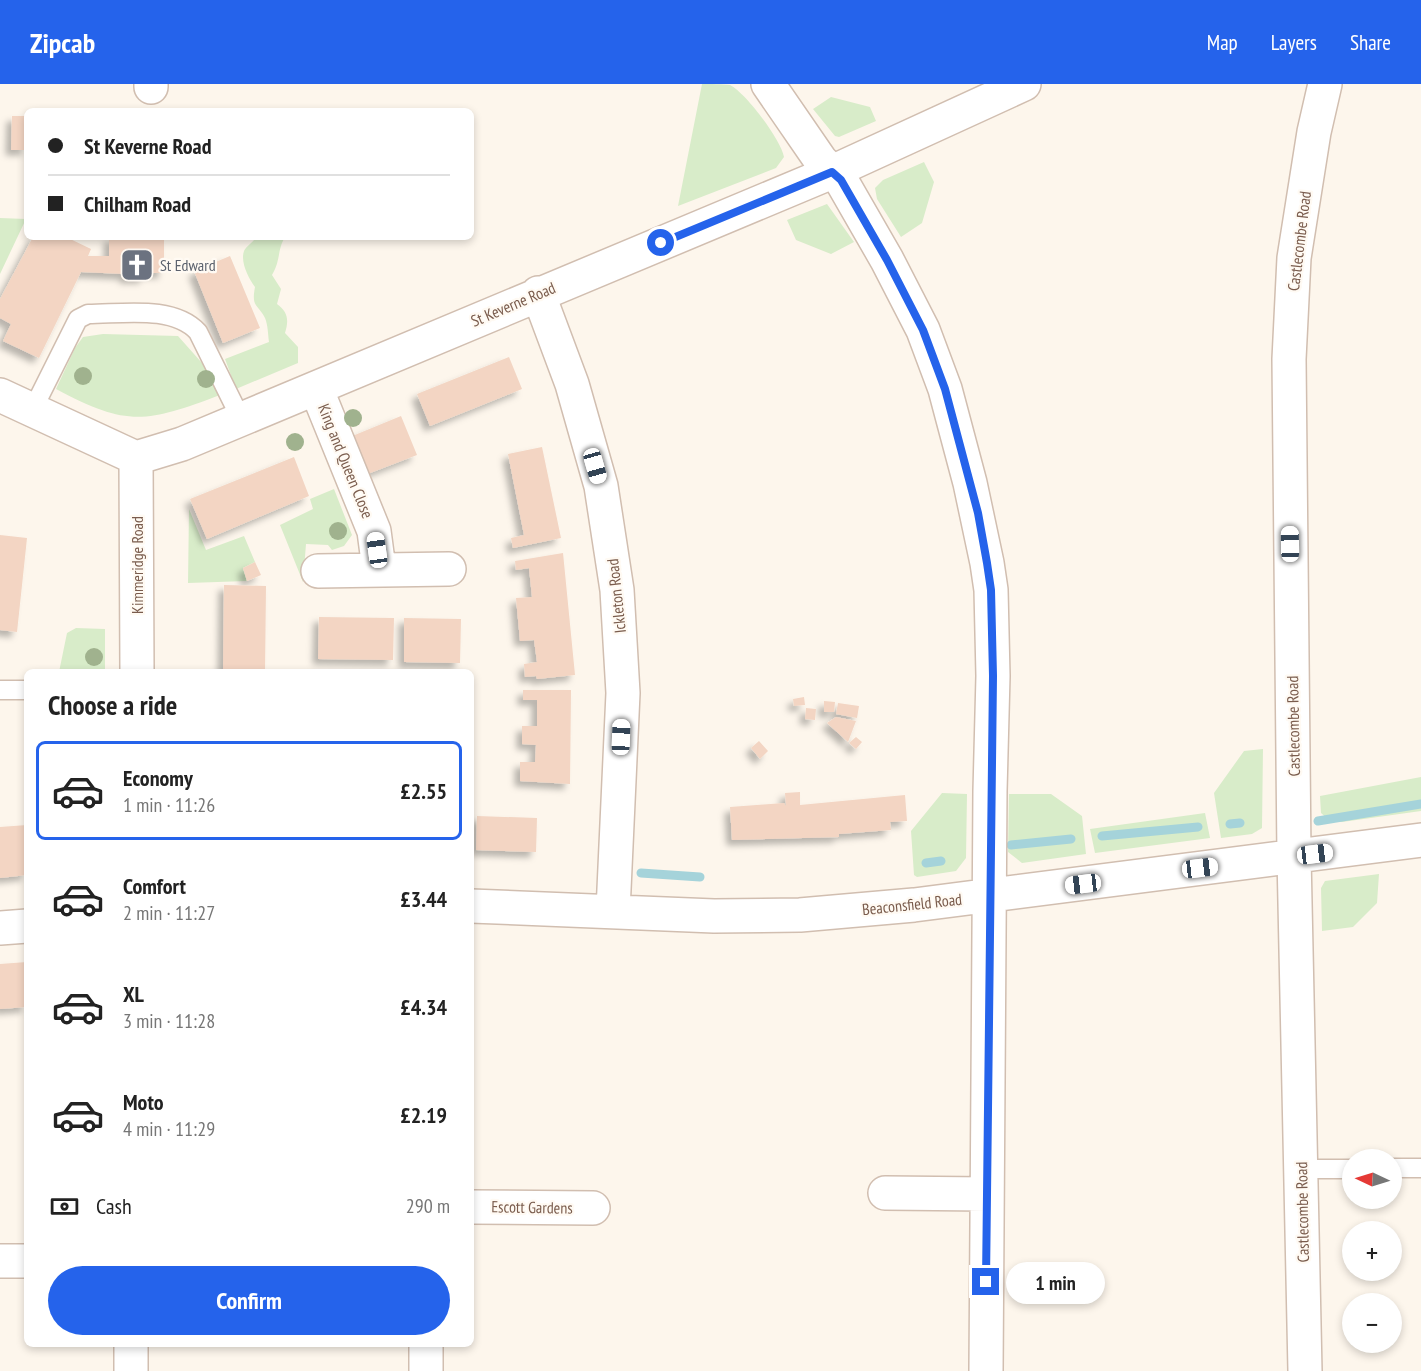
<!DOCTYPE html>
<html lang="en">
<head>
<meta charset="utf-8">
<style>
  :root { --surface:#fff; --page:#f2f2f2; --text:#222; --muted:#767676; --line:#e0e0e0; --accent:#2563eb }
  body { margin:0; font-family:"PT Sans Narrow",sans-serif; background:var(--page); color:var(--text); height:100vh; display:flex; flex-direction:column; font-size:22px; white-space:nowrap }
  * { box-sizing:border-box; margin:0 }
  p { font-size:20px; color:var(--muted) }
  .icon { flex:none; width:33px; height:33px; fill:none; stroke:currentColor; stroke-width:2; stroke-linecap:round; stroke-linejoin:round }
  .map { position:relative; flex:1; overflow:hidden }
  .drawer { position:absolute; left:24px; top:585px; width:450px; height:678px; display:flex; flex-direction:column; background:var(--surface); border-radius:9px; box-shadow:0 3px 9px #0003 }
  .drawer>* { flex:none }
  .banner { position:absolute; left:24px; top:24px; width:450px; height:132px; border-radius:9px; box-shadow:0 3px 9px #0003; display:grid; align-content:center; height:132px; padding:0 24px; background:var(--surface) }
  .needle { width:39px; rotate:274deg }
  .tools { position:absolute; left:1342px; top:1065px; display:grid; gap:12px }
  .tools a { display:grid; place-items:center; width:60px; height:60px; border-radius:50%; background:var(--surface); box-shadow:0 3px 9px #0003; font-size:30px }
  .end { position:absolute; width:27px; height:27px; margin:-14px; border:8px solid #2563eb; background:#fff; box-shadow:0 0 0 3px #fff }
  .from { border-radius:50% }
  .bubble { position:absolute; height:42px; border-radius:21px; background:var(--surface); box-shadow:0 3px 9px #0003; font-size:20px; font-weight:600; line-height:42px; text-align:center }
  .car { position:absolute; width:18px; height:36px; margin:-18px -9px; border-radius:8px; box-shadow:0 0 4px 2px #0007; background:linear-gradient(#fff 24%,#345 0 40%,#fff 0 76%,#345 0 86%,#fff 0) }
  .banner b { display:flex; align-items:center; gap:21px; height:57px; font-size:22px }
  .banner b+b { border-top:2px solid var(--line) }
  .banner i { width:15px; height:15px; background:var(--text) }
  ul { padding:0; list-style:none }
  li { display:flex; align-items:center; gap:18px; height:99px; margin:0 12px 9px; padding:0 12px; border:3px solid transparent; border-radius:9px }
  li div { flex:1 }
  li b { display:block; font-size:22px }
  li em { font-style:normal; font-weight:600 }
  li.selected { border-color:var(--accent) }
  li>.icon { width:54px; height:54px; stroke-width:1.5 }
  h2 { padding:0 24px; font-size:27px; line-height:72px }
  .pay { display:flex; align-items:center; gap:15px; height:66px; padding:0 24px; font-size:22px }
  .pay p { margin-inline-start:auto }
  .cta { display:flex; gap:12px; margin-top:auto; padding:12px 24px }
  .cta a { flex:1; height:69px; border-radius:36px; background:var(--accent); color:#fff; font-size:24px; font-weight:600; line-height:69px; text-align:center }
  header { display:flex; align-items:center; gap:36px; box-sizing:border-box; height:84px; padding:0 30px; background:var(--accent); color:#fff }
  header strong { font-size:28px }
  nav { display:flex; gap:33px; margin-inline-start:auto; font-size:21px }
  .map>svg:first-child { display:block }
</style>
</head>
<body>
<header>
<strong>Zipcab</strong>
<nav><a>Map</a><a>Layers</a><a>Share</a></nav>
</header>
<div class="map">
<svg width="1421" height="1287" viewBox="0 0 1421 1287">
  <defs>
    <filter id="shadow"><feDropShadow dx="-5.5" dy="5.5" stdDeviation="3" flood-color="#0004"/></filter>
  </defs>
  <rect width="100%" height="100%" fill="#fdf6ec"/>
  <path fill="#d8ecc9" d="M702,0C710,0 723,0 730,1C746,9 781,56 784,73L776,84L678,122Z
    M831,13L870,23L876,37L839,53L835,52L813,25Z
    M924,78L934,98L922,139L901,153L877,115L875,104L883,96Z
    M827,120L854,158L831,170L796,156L787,136Z
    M0,134L26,135L0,190Z
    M256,153H285C277,166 281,176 272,191L281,205L277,220C288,228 289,236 285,249L298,263V279L236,305L225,275L269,258C268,251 268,241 265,234C258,220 251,224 255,203C249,195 240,178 244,167C246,162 254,158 256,153Z
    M103,250L178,252L210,288L220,311C146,339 127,343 56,305L75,264L83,253Z
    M334,405L352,451L344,462L332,466L328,461L306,460L303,498L280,441L313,425L310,415Z
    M189,425L206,466L244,452L255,478L243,484L247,497L188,499Z
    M76,544L105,545V585L101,588H59L67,549Z
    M1263,665L1262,744L1252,750L1221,754L1214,709L1244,667Z
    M1421,693V727L1342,738H1331L1321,729L1320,712Z
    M942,709L967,710L966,774L956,787L917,793L914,791L911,747Z
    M1009,710H1051L1082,732L1086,770L1022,779L1008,768Z
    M1205,729L1210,754L1095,769L1090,745Z
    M1379,790L1377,819L1353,843L1322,847L1321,804L1325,797Z"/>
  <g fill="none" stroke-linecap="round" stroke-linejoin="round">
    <path stroke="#a5d3da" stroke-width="9" d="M1318,737L1421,720
      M1230,740L1240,739
      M1102,752L1198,743
      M1011,761L1071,755
      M926,779L941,777
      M641,789L700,793"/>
  </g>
  <path fill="#f3d5c3" filter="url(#shadow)" d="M12,32H27V66H11Z
    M33,153H66L91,165L88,172H109V153H164V189H145V194H125V190L81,188L39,274L3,257L11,240L0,234V215Z
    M230,172L260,244L223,259L194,187Z
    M509,273L522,305L430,342L417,310Z
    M401,332L417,371L365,391L350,353Z
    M542,363L561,454L513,464L511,454L524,451L508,370Z
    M294,373L309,412L207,455L190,415Z
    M0,451L27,454L17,548L0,546Z
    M563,469L575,591L537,595L536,592L525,593L524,580L537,578L534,556L520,557L516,514L532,513L529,484L516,486L515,477Z
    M255,478L261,491L247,497L243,484Z
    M224,501L266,502L265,588H223Z
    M319,533L394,534L393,576L318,575Z
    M404,534L461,535L460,579L404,578Z
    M523,606H571L570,700L520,697V678H535L536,661L522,660V642H537V616H523Z
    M804,613L805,621L794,622L793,615Z
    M824,617L835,618L834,628H824Z
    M838,619L859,622L857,634L836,630Z
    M806,624L816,625L815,636L805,635Z
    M836,633L856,637L848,658L827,639Z
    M856,653L862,658L856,665L849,659Z
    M759,657L768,667L760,675L751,664Z
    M800,708V721L905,711L907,737L890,738L891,746L839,750V753L732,756L730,723L784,719L786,722L785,709Z
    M477,732L537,734L536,768L476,766Z
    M27,741V791L0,794V743Z
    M27,878V923L0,925V880Z"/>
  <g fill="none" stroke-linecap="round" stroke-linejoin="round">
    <defs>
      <path id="lane" d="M32,327L78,235L88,230C123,230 173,221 198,248L241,335
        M0,606H27
        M1392,1084H1421
        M1301,1085H1353"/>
      <path id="street" d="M151,0V3
        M768,0L821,77L841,96L887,176L923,246L945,305L970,399L987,479L991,506L993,592L990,707L986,1287
        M538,209L572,300L601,402L617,506L623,609L613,827
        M316,304L374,447L379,485
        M0,311L136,374L182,360L832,88L1024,0
        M136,374L137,588
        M318,487L449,485
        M471,822L714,832L800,831L914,821L1421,756
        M0,844L27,842
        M885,1109L987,1110
        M471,1123L593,1124
        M0,1177H27
        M131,1287V1260
        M426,1287V1260
        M1305,1287L1294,772L1289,275L1294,174L1314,48L1325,0"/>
    </defs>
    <use href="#lane" stroke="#d1beb0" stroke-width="21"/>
    <use href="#street" stroke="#d1beb0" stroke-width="36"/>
    <use href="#lane" stroke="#fff" stroke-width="18"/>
    <use href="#street" stroke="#fff" stroke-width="33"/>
  </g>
  <g fill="#a0b28e">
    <circle cx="83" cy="292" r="9"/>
    <circle cx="206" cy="295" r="9"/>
    <circle cx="353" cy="334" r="9"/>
    <circle cx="295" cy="358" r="9"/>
    <circle cx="338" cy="447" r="9"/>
    <circle cx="94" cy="573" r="9"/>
  </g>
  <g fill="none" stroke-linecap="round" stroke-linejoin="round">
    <path stroke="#2563eb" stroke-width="8" d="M661,159L832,88L841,96L887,176L923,246L945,305L978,429L987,479L991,506L993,592L986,1198"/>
  </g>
  <defs>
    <symbol id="church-square" viewBox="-11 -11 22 22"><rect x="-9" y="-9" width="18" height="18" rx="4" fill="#6b7280" stroke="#fffaf3"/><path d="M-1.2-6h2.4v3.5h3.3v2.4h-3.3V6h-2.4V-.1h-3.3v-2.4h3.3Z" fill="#fff"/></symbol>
  </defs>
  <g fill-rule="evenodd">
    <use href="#church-square" x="118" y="162" width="38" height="38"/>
  </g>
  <g text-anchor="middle" stroke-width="4.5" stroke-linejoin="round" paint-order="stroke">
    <g font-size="16" fill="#7a5c4d" stroke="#fffaf3">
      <text transform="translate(1299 157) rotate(-83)" y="6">Castlecombe Road</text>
      <text transform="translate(513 220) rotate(-23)" y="6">St Keverne Road</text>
      <text transform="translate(346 377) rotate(68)" y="6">King and Queen Close</text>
      <text transform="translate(137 481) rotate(-90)" y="6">Kimmeridge Road</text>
      <text transform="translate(616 512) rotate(-96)" y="6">Ickleton Road</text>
      <text transform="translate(1293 642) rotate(-91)" y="6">Castlecombe Road</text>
      <text transform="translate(912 820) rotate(-6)" y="6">Beaconsfield Road</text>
      <text transform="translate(532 1123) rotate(1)" y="6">Escott Gardens</text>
      <text transform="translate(1302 1128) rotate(-91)" y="6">Castlecombe Road</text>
    </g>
    <g font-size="16" fill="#5b616d" stroke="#fffaf3" text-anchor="start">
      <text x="160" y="187">St Edward</text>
    </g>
  </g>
</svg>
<div class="tools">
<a><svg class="needle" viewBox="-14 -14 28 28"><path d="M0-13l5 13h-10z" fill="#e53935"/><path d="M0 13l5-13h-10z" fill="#767676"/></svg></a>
<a>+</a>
<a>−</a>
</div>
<i class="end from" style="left:661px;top:159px"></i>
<i class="end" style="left:986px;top:1198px"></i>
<div class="bubble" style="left:1006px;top:1178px;width:99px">1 min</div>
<i class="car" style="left:595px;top:382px;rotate:164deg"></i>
<i class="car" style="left:1290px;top:460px;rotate:359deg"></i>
<i class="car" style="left:377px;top:466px;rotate:352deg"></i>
<i class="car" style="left:621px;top:653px;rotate:2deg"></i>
<i class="car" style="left:1315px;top:770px;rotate:83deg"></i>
<i class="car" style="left:1200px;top:784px;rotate:83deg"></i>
<i class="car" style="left:1083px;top:800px;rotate:263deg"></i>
<div class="banner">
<b><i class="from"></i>St Keverne Road</b>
<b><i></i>Chilham Road</b>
</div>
<section class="drawer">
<h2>Choose a ride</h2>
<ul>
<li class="selected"><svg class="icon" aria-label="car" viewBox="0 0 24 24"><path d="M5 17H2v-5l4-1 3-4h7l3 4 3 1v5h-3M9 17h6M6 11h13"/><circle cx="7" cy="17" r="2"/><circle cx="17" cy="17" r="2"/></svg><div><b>Economy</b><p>1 min · 11:26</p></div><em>£2.55</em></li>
<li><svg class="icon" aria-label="car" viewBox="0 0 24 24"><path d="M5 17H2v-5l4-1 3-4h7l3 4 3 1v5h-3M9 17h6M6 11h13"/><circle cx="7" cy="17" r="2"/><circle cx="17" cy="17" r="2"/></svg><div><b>Comfort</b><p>2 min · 11:27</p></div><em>£3.44</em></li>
<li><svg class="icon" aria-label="car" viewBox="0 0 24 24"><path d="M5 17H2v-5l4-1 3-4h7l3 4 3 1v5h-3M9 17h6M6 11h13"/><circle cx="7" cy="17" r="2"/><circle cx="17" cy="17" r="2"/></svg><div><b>XL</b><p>3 min · 11:28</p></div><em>£4.34</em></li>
<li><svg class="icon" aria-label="car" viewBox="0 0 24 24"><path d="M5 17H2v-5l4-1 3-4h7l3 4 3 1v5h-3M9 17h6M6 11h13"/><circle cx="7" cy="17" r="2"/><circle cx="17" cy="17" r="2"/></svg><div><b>Moto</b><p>4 min · 11:29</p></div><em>£2.19</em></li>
</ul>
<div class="pay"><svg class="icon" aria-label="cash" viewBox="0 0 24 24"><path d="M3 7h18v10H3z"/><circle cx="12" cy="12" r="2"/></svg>Cash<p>290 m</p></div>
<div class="cta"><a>Confirm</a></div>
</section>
</div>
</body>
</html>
